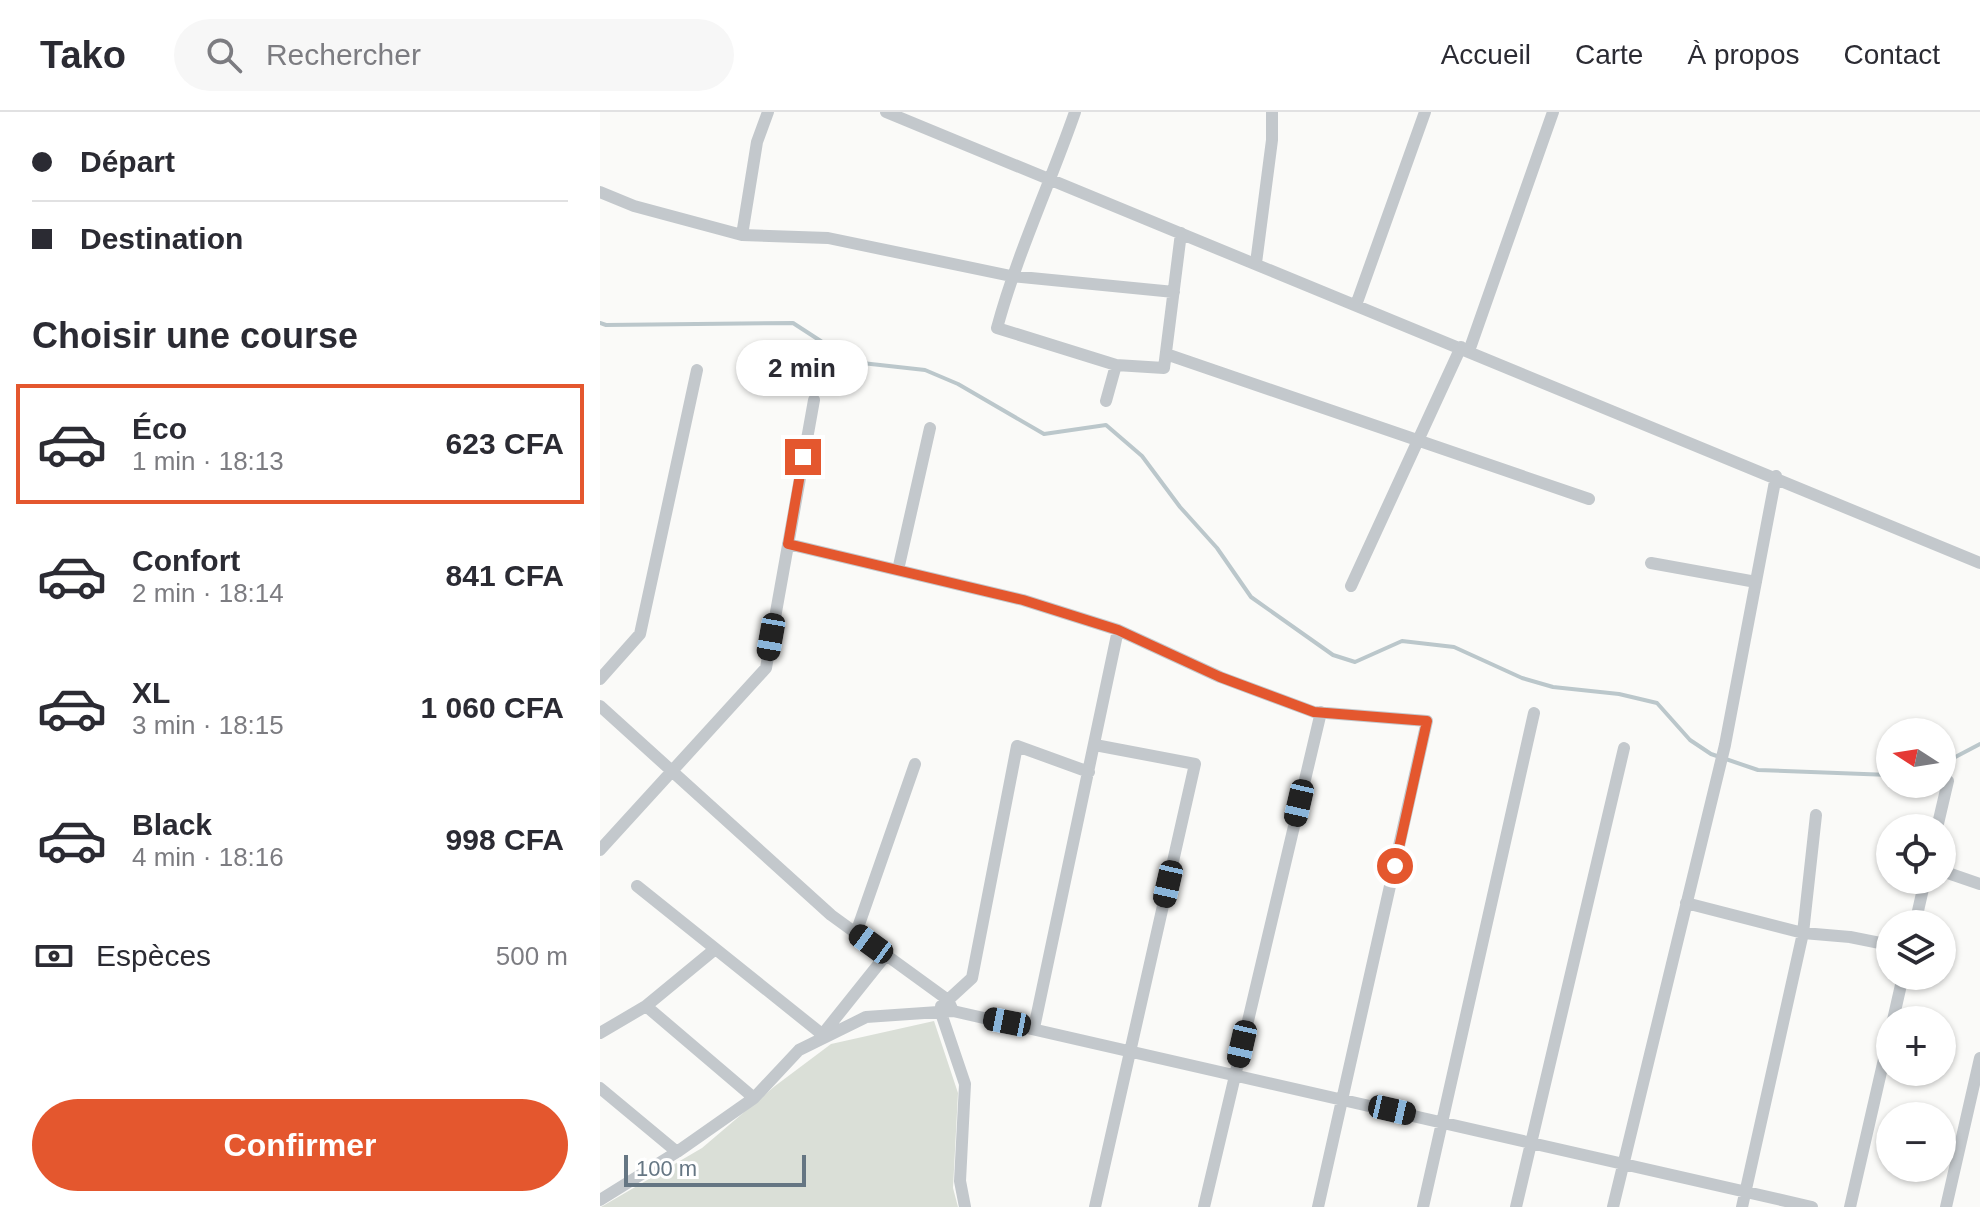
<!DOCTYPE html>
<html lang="fr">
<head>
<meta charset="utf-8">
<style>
  :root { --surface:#fff; --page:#f7f7f7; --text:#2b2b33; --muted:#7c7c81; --line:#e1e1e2; --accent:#e4572e }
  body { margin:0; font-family:Arial,sans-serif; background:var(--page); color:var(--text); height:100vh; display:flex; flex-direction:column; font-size:30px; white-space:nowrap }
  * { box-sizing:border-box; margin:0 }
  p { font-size:26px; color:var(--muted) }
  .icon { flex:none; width:44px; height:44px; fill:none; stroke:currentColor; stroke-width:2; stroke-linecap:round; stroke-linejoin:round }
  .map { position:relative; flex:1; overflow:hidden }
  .sheet { display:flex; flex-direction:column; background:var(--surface); width:600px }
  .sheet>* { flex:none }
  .top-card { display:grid; align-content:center; height:176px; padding:0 32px; background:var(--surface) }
  .needle { width:52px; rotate:282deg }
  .tools { position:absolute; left:1276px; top:606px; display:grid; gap:16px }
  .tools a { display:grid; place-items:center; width:80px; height:80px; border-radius:50%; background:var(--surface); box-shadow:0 2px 6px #0004; font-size:40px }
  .scale { position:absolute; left:24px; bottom:20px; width:182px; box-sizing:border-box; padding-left:8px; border:4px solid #657683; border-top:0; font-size:22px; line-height:28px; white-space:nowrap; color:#657683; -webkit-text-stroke:6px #fff; paint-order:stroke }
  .end { position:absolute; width:36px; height:36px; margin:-18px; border:10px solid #e4572e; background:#fff; box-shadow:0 0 0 4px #fff }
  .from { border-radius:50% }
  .bubble { position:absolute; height:56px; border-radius:28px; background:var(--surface); box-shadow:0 2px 6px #0004; font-size:26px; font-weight:600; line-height:56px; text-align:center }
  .car { position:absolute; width:24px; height:48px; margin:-24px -12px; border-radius:10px; box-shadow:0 0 6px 2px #0007; background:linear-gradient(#222 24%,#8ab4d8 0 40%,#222 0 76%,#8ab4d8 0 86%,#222 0) }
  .top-card b { display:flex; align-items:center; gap:28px; height:76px; font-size:30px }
  .top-card b+b { border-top:2px solid var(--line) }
  .top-card i { width:20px; height:20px; background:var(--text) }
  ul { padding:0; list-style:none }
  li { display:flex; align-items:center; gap:24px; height:120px; margin:0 16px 12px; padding:0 16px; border:4px solid transparent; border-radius:0px }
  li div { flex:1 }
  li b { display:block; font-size:30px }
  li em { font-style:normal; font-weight:600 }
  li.active { border-color:var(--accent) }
  li>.icon { width:72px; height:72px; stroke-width:1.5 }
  h2 { padding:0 32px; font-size:36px; line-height:96px }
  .pay { display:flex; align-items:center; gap:20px; height:88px; padding:0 32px; font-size:30px }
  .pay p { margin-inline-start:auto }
  .button { display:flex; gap:16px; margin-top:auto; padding:16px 32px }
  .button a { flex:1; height:92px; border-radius:48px; background:var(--accent); color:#fff; font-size:32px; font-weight:600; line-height:92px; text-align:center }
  header { display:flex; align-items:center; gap:48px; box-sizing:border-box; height:112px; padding:0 40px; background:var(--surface); border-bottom:2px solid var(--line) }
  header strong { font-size:38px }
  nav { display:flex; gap:44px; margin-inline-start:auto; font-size:28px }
  .search { width:560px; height:72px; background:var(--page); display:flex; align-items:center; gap:20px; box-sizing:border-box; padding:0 28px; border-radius:44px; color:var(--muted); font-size:30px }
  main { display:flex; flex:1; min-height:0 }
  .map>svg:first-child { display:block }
</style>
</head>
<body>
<header>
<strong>Tako</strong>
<div class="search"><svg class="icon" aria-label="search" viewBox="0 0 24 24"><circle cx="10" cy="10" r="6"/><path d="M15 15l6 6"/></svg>Rechercher</div>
<nav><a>Accueil</a><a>Carte</a><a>À propos</a><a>Contact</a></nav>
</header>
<main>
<section class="sheet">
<div class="top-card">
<b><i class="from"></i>Départ</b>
<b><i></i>Destination</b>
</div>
<h2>Choisir une course</h2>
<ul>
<li class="active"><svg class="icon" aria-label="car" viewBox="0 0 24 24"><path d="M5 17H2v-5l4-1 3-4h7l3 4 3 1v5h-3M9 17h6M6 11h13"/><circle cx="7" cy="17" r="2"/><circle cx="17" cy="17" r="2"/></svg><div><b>Éco</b><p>1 min · 18:13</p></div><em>623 CFA</em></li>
<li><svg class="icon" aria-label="car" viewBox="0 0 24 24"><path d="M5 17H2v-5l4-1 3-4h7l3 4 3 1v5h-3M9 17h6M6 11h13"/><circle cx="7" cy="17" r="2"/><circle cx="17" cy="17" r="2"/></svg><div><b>Confort</b><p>2 min · 18:14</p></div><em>841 CFA</em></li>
<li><svg class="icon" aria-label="car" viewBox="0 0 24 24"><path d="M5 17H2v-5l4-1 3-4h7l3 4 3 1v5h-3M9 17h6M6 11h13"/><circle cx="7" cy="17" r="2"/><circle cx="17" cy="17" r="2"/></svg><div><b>XL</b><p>3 min · 18:15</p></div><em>1 060 CFA</em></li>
<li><svg class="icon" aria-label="car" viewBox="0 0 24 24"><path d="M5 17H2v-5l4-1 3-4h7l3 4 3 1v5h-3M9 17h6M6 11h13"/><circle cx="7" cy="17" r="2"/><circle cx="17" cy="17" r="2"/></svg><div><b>Black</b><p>4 min · 18:16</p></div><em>998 CFA</em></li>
</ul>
<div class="pay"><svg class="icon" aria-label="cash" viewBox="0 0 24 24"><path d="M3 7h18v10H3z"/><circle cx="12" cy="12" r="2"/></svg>Espèces<p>500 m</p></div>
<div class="button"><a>Confirmer</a></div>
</section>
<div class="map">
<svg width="1380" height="1095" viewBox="0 0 1380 1095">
  <rect width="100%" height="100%" fill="#fafaf8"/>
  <path fill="#dadfd7" d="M334,909L358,981L353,1076L358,1095H1L102,1036L175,974L231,932Z"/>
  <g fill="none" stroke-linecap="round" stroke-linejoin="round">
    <path stroke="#bbc7cb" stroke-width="4" d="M0,211L6,213L193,211L253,250L325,258L358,272L444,322L506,313L542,344L580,395L617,436L651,485L733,543L755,550L802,529L854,535L922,566L953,575L1019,582L1057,591L1090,628L1111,642L1158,658L1290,663
      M1342,652L1380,632"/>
    <path stroke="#c3c8cc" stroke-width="12" d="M286,0L1380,451
      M475,0C450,72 417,142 397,216L516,253L506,289
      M0,80L34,94L142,123L228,126L411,164L574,180
      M142,123L157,30L168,0
      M656,151L672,28V0
      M756,193L825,0
      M869,239L953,0
      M566,242L989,387
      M516,253L564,256L581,121
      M188,432L423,488L518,518L620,565L714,600L827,609L718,1095
      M1051,451L1156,470
      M298,458L330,316
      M751,474L861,235
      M0,567L40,522L97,258
      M0,594L231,803L348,888L353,899
      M495,633L595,652L495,1095
      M1337,716L1348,669
      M0,738L166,556L214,288
      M1342,759L1380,772
      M37,774L223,923
      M1086,791L1203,821L1250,825L1290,833
      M1315,812L1325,768
      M256,821L315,652
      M348,888L372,866L417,634L489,660
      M46,894L154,986
      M341,894V901L365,972L360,1069L365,1095
      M1293,908L1303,864
      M434,916L518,518
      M0,921L46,894L114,838
      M222,923L286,843
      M0,976L77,1040
      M0,1088L77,1040L154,986L199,938L266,905L353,899L1212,1095
      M604,1095L721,600
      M823,1095L934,601
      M916,1095L1024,636
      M1013,1095L1125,633L1176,364
      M1142,1095L1203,821L1216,703
      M1250,1095L1290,921
      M1346,1095L1380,946"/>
  </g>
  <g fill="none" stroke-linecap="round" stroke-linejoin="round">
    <path stroke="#e4572e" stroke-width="10" d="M203,345L188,432L423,488L518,518L620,565L714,600L827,609L795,754"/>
  </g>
</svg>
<div class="tools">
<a><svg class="needle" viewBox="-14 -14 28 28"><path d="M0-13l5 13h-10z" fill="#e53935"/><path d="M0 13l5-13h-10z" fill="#7c7c81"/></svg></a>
<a><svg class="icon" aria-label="locate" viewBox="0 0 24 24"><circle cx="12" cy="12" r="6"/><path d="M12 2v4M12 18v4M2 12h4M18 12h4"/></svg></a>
<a><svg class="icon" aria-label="layers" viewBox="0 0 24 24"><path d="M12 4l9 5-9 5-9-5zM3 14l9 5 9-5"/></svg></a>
<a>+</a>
<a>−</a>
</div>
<div class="scale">100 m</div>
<i class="end from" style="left:795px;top:754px"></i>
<i class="end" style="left:203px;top:345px"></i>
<div class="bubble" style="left:136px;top:228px;width:132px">2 min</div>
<i class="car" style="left:171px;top:525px;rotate:190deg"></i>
<i class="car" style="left:699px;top:691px;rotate:193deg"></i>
<i class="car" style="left:568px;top:772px;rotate:193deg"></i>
<i class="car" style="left:271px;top:832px;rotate:306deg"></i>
<i class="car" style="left:407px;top:910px;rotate:281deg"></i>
<i class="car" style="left:642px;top:932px;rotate:193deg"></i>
<i class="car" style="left:792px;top:998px;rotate:103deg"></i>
</div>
</main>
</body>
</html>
